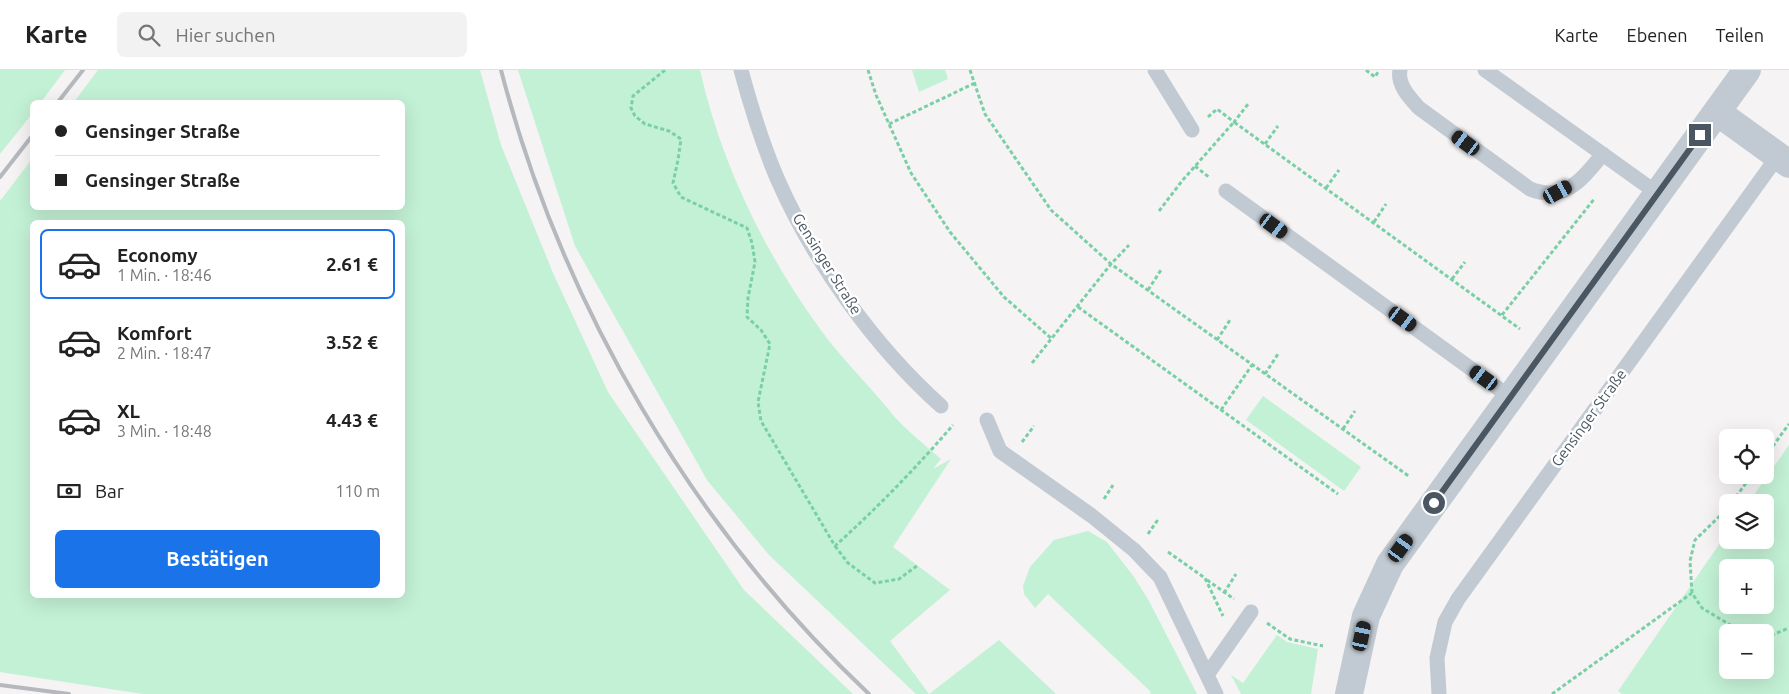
<!DOCTYPE html>
<html lang="de">
<head>
<meta charset="utf-8">
<style>
  :root { --surface:#fff; --page:#f2f2f2; --text:#222; --muted:#767676; --line:#e0e0e0; --accent:#1a73e8 }
  body { margin:0; font-family:Ubuntu,sans-serif; background:var(--page); color:var(--text); height:100vh; display:flex; flex-direction:column; font-size:19px; white-space:nowrap }
  * { box-sizing:border-box; margin:0 }
  p { font-size:16px; color:var(--muted) }
  .icon { flex:none; width:28px; height:28px; fill:none; stroke:currentColor; stroke-width:2; stroke-linecap:round; stroke-linejoin:round }
  .map { position:relative; flex:1; overflow:hidden }
  .panel { position:absolute; left:30px; top:150px; width:375px; height:378px; display:flex; flex-direction:column; background:var(--surface); border-radius:8px; box-shadow:0 5px 20px #0002 }
  .panel>* { flex:none }
  .top-card { position:absolute; left:30px; top:30px; width:375px; height:110px; border-radius:8px; box-shadow:0 5px 20px #0002; display:grid; align-content:center; height:110px; padding:0 25px; background:var(--surface) }
  .controls { position:absolute; left:1719px; top:359px; display:grid; gap:10px }
  .controls a { display:grid; place-items:center; width:55px; height:55px; border-radius:8px; background:var(--surface); box-shadow:0 5px 20px #0002; font-size:25px }
  .end { position:absolute; width:22px; height:22px; margin:-11px; border:6px solid #4a5661; background:#fff; box-shadow:0 0 0 2px #fff }
  .from { border-radius:50% }
  .car { position:absolute; width:15px; height:30px; margin:-15px -8px; border-radius:6px; box-shadow:0 0 4px 1px #0007; background:linear-gradient(#222 24%,#8ab4d8 0 40%,#222 0 76%,#8ab4d8 0 86%,#222 0) }
  .top-card b { display:flex; align-items:center; gap:18px; height:48px; font-size:19px }
  .top-card b+b { border-top:1px solid var(--line) }
  .top-card i { width:12px; height:12px; background:var(--text) }
  ul { padding:9px 0 0; list-style:none }
  li { display:flex; align-items:center; gap:15px; height:70px; margin:0 10px 8px; padding:0 15px; border:2px solid transparent; border-radius:8px }
  li div { flex:1 }
  li b { display:block; font-size:19px }
  li em { font-style:normal; font-weight:600 }
  li.active { border-color:var(--accent) }
  li>.icon { width:45px; height:45px; stroke-width:1.5 }
  .pay { display:flex; align-items:center; gap:12px; height:55px; padding:0 25px; font-size:19px }
  .pay p { margin-inline-start:auto }
  .primary-button { display:flex; gap:10px; margin-top:auto; padding:10px 25px }
  .primary-button a { flex:1; height:58px; border-radius:8px; background:var(--accent); color:#fff; font-size:20px; font-weight:600; line-height:58px; text-align:center }
  header { display:flex; align-items:center; gap:30px; box-sizing:border-box; height:70px; padding:0 25px; background:var(--surface); border-bottom:1px solid var(--line) }
  header strong { font-size:24px }
  nav { display:flex; gap:28px; margin-inline-start:auto; font-size:18px }
  .search { width:350px; height:45px; background:var(--page); display:flex; align-items:center; gap:12px; box-sizing:border-box; padding:0 18px; border-radius:8px; color:var(--muted); font-size:19px }
  .map>svg:first-child { display:block }
</style>
</head>
<body>
<header>
<strong>Karte</strong>
<div class="search"><svg class="icon" aria-label="search" viewBox="0 0 24 24"><circle cx="10" cy="10" r="6"/><path d="M15 15l6 6"/></svg>Hier suchen</div>
<nav><a>Karte</a><a>Ebenen</a><a>Teilen</a></nav>
</header>
<div class="map">
<svg width="1789" height="624" viewBox="0 0 1789 624">
  <rect width="100%" height="100%" fill="#f5f3f3"/>
  <path fill="#c3f1d5" fill-rule="evenodd" d="M0,0H65L41,32H32V44L0,84Z
    M98,0H480L501,75L553,203L608,322L744,520L853,624H143L0,602V131L32,89V138H402V32H74ZM32,152H402V525H32Z
    M518,0H700C721,93 764,182 820,259C841,288 867,313 889,340C901,356 925,375 941,389L933,399L951,389L893,477L950,520L890,571L929,624L999,570L1056,624H916L769,485L707,410L575,176Z
    M912,0H945L948,9L919,22Z
    M1263,326L1361,397L1344,421L1246,350Z
    M1789,375V624H1622L1618,621L1727,463L1728,470H1765V432H1749ZM1728,498H1765V535H1728ZM1765,562V600H1728V562Z
    M1088,461L1107,472L1134,507L1149,531L1197,624H1150L1151,622L1048,524L1035,538L1024,524L1023,516L1030,497L1054,470Z
    M1277,565L1287,572L1318,579L1311,624H1241L1231,605L1243,613Z"/>
  <g fill="none" stroke-linecap="round" stroke-linejoin="round">
    <path stroke="#7ad0a6" stroke-width="3" stroke-dasharray="4 2.5" stroke-linecap="butt" d="M665,0L633,26L631,38L635,46L645,54L669,61L681,69L678,90L673,113L681,127L747,158L752,173L755,192L748,228L747,247L761,260L770,274L758,332L761,351L835,476C877,438 916,398 953,355
      M868,0L876,25L911,103L950,162L1004,227L1052,269
      M970,0L985,44L1051,140L1111,194L1410,407
      M1366,0L1375,7L1378,2
      M1208,47L1217,39L1234,52L1249,33
      M889,54L975,13
      M1265,74L1278,56
      M1195,96L1210,108
      M1326,118L1339,100
      M1159,141L1182,111L1234,52L1520,259
      M1374,152L1386,134
      M1452,209L1465,192
      M1148,220L1161,200
      M1078,237L1338,424
      M1502,245L1595,128
      M1217,270L1230,250
      M1032,293L1111,194L1129,175
      M1265,304L1278,284
      M1221,340L1252,295
      M1343,359L1355,341
      M1022,372L1034,356
      M1765,387L1789,354
      M1104,429L1113,415
      M1732,432L1752,405
      M1148,464L1159,448
      M835,476L848,493L875,513L899,509L918,495
      M1168,482L1205,508L1223,546
      M1207,510L1234,529
      M1224,523L1236,504
      M1692,523L1690,491L1695,470L1728,438
      M1267,553L1290,569L1323,576
      M1765,568L1789,558
      M1552,624L1692,523L1702,538L1742,562"/>
    <path stroke="#c1cad2" stroke-width="15" d="M741,0C751,37 762,73 777,108C813,191 874,276 941,336
      M1155,0L1192,60
      M1400,0C1397,15 1410,28 1419,38L1530,119C1565,133 1582,109 1603,84
      M1485,0L1657,123
      M1226,121L1510,327
      M987,350L1000,381L1092,446L1134,480L1160,507L1216,624
      M1207,605L1251,542
      M1439,624L1437,588L1445,552L1458,529L1778,86"/>
    <path stroke="#c1cad2" stroke-width="28" d="M1717,42L1789,94"/>
    <path stroke="#c1cad2" stroke-width="28" d="M1349,624L1366,546L1390,494L1747,0"/>
    <path stroke="#b5b8bd" stroke-width="4" d="M501,0C562,235 692,457 869,624
      M58,32L83,0
      M0,107L32,66
      M0,615L69,624"/>
  </g>
  <g fill="none" stroke-linecap="round" stroke-linejoin="round">
    <path stroke="#4a5661" stroke-width="6" d="M1434,433L1700,65"/>
  </g>
  <g text-anchor="middle" stroke-width="5" stroke-linejoin="round" paint-order="stroke">
    <g font-size="15" fill="#4a5661" stroke="#fff">
      <text transform="translate(827 194) rotate(58)" y="5">Gensinger Straße</text>
      <text transform="translate(1589 348) rotate(-54)" y="5">Gensinger Straße</text>
    </g>
  </g>
</svg>
<div class="controls">
<a><svg class="icon" aria-label="locate" viewBox="0 0 24 24"><circle cx="12" cy="12" r="6"/><path d="M12 2v4M12 18v4M2 12h4M18 12h4"/></svg></a>
<a><svg class="icon" aria-label="layers" viewBox="0 0 24 24"><path d="M12 4l9 5-9 5-9-5zM3 14l9 5 9-5"/></svg></a>
<a>+</a>
<a>−</a>
</div>
<i class="end from" style="left:1434px;top:433px"></i>
<i class="end" style="left:1700px;top:65px"></i>
<i class="car" style="left:1466px;top:73px;rotate:306deg"></i>
<i class="car" style="left:1558px;top:122px;rotate:61deg"></i>
<i class="car" style="left:1274px;top:156px;rotate:126deg"></i>
<i class="car" style="left:1403px;top:249px;rotate:126deg"></i>
<i class="car" style="left:1484px;top:308px;rotate:306deg"></i>
<i class="car" style="left:1401px;top:478px;rotate:36deg"></i>
<i class="car" style="left:1362px;top:566px;rotate:12deg"></i>
<div class="top-card">
<b><i class="from"></i>Gensinger Straße</b>
<b><i></i>Gensinger Straße</b>
</div>
<section class="panel">
<ul>
<li class="active"><svg class="icon" aria-label="car" viewBox="0 0 24 24"><path d="M5 17H2v-5l4-1 3-4h7l3 4 3 1v5h-3M9 17h6M6 11h13"/><circle cx="7" cy="17" r="2"/><circle cx="17" cy="17" r="2"/></svg><div><b>Economy</b><p>1 Min. · 18:46</p></div><em>2.61 €</em></li>
<li><svg class="icon" aria-label="car" viewBox="0 0 24 24"><path d="M5 17H2v-5l4-1 3-4h7l3 4 3 1v5h-3M9 17h6M6 11h13"/><circle cx="7" cy="17" r="2"/><circle cx="17" cy="17" r="2"/></svg><div><b>Komfort</b><p>2 Min. · 18:47</p></div><em>3.52 €</em></li>
<li><svg class="icon" aria-label="car" viewBox="0 0 24 24"><path d="M5 17H2v-5l4-1 3-4h7l3 4 3 1v5h-3M9 17h6M6 11h13"/><circle cx="7" cy="17" r="2"/><circle cx="17" cy="17" r="2"/></svg><div><b>XL</b><p>3 Min. · 18:48</p></div><em>4.43 €</em></li>
</ul>
<div class="pay"><svg class="icon" aria-label="cash" viewBox="0 0 24 24"><path d="M3 7h18v10H3z"/><circle cx="12" cy="12" r="2"/></svg>Bar<p>110 m</p></div>
<div class="primary-button"><a>Bestätigen</a></div>
</section>
</div>
</body>
</html>
